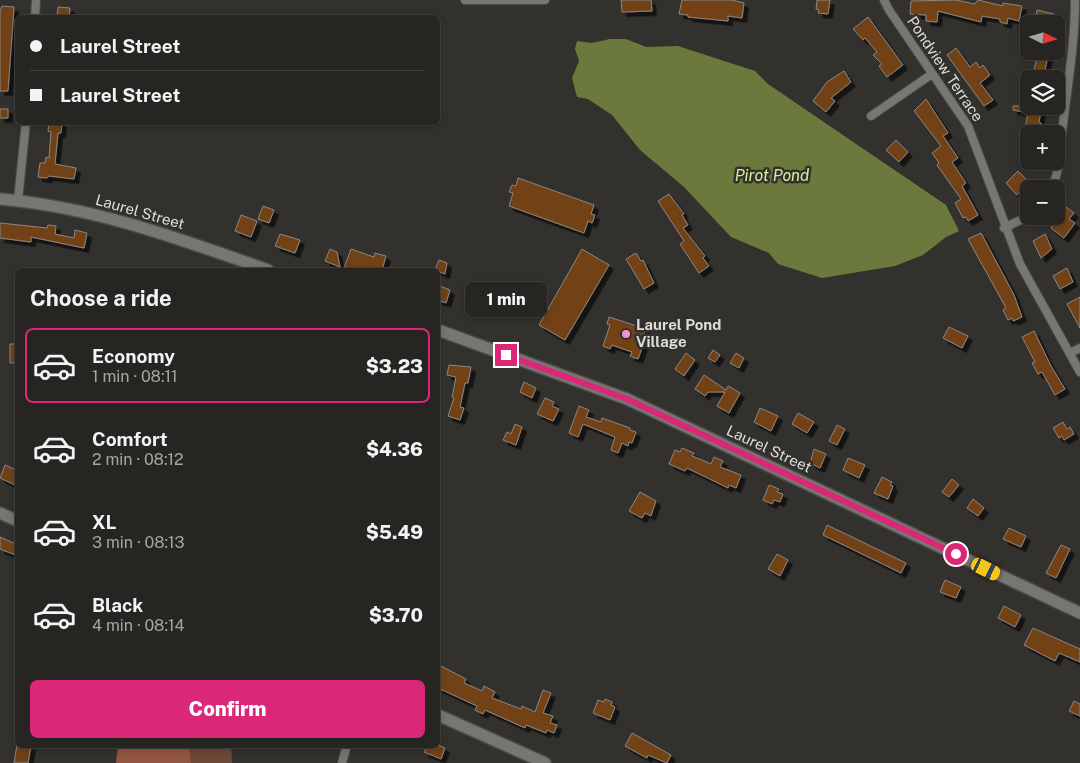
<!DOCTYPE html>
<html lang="en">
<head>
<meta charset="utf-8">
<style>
  :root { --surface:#262522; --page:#2e2d2a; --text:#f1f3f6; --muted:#a4a5a5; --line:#424240; --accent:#db2777 }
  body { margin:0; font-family:"Public Sans",sans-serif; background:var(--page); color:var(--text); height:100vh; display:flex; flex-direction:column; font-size:19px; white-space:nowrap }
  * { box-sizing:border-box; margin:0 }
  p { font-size:16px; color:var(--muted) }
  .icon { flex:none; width:28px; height:28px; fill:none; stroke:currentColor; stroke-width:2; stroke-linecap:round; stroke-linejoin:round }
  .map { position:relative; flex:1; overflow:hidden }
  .panel { position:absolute; left:15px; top:268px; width:425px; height:480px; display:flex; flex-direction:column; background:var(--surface); border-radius:8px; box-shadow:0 2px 8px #0003,0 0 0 1px var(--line) }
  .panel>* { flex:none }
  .banner { position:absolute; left:15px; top:15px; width:425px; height:110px; border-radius:8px; box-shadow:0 2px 8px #0003,0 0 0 1px var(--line); display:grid; align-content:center; height:110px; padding:0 15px; background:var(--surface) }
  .needle { width:32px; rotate:95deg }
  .controls { position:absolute; left:1020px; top:15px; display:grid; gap:10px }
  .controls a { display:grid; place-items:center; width:45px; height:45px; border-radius:8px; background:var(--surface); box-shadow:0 2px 8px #0003,0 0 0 1px var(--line); font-size:25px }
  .end { position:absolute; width:22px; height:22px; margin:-11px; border:6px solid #db2777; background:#fff; box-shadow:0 0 0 2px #fff }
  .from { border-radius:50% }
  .bubble { position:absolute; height:35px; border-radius:8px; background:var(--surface); box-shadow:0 2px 8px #0003,0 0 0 1px var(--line); font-size:16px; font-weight:800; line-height:35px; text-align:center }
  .car { position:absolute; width:15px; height:30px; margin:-15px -8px; border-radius:6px; box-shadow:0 0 4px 1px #0007; background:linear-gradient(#f5c518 24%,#345 0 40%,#f5c518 0 76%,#345 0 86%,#f5c518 0) }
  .banner b { display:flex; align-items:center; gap:18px; height:48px; font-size:19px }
  .banner b+b { border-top:1px solid var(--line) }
  .banner i { width:12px; height:12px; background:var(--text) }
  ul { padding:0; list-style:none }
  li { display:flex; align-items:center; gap:15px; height:75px; margin:0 10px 8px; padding:0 5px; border:2px solid transparent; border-radius:8px }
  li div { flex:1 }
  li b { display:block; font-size:19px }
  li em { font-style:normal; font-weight:800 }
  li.selected { border-color:var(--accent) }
  li>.icon { width:45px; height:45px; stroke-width:1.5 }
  h2 { padding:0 15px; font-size:22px; line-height:60px }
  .primary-button { display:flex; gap:10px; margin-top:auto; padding:10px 15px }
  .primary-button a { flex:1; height:58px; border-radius:8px; background:var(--accent); color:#fff; font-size:20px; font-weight:800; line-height:58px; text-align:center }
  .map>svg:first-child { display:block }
</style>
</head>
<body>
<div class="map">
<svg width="1080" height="763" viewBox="0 0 1080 763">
  <defs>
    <filter id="shadow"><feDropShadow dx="4.5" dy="4.5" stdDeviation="0" flood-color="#0009"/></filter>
  </defs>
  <rect width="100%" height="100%" fill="#33312e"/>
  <path fill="#6f4738" d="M189,745H231L232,763H191Z"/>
  <path fill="#925640" d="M118,745H189L191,763H116Z"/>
  <path fill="#6b7a3c" d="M610,39H626L646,47L678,46L755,71L768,84L812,114L946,205L959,231L946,237L923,255L895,266L822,278L778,264L769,253L731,237L684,187L640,150L612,115L588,99L577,97L572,78L579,61L575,49L577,41L592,43Z"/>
  <path fill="#724315" stroke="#8a8683" filter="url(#shadow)" d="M621,0H651L652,11L622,12Z
    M682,0H732L744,3L742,18L728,16V21L688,17V15L679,14Z
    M817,0H830L828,14L818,13L819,10L816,9Z
    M956,0L975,4L978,0L1003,6V3L1022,6L1019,21L1008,18L1007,24L1000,22V19L982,16L981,22L938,11L937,22L926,21V15L910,14L911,1Z
    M2,6L14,7L8,91H0V10Z
    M58,7L70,8L69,18H57Z
    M1037,10L1054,14L1052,24H1034Z
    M868,17L903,65L887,77L879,66L882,64L873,55L877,52L865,38L863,40L853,29Z
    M956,48L970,67L976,62L980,68L983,65L990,75L980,83L993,100L984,106L947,55Z
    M1034,51H1049L1045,70L1047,71L1046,79H1032L1036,61L1033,60Z
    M844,71L851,82L831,98L835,101L826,112L813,101L827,82Z
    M926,99L948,133L943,136L958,158L952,162L966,183L962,186L978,215L968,221L966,217L963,218L955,203L961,199L937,165L939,163L932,153L941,146L914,111Z
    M1013,106H1042L1039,122L1041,123L1039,134H1024L1028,113L1013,110Z
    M0,109H8V118H0Z
    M49,122H62L61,133H58L55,164L76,168L74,179L49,176L47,178L38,177L40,163H45L46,157L49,158L51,132L48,131Z
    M896,140L908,152L899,162L886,150Z
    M1018,171L1029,182L1017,195L1006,183Z
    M518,178L594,205L591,214L595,215L592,223L588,221L584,233L509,206L513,193L509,192L512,185L516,186Z
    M669,194L684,214L682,215L688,225L683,228L705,256L703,258L709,266L699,273L680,244L684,241L658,201Z
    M263,206L274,210L269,223L258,219Z
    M1066,207L1074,213L1069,219L1075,223L1064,238L1051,228Z
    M241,215L257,221L251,237L235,231Z
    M0,223L47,228L48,225L56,226L55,234L74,238L75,230L87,233L84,248L31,237V242L0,238Z
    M981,233L1014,295L1022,317L1013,321L1012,318L1008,320L1003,310L1006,308L968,239Z
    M280,234L300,240L295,253L275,246Z
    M1045,234L1052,249L1041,258L1033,241Z
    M330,249L337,252L340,267L325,261Z
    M351,249L374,257L375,253L386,256L382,270L344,268Z
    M582,249L609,265L565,340L539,325Z
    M636,253L641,261L643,260L654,283L644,289L626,259Z
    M439,260L447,263L445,274L435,270Z
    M1067,268L1073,282L1060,289L1053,276Z
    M438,285L450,290L446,303L438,300Z
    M1080,297V328L1067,304Z
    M609,317L646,329L642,339L645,340L638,359L630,356L632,352L612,345L610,349L603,346L610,325L607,324Z
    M949,327L968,336L962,348L943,338Z
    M1034,331L1051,366L1065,389L1055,395L1042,372L1038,374L1032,363L1035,362L1022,337Z
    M10,344H18V363H10Z
    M713,350L720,355L715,362L708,358Z
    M686,353L695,360L684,376L675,369Z
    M736,353L744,358L739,368L730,363Z
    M449,365L471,367L468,383H465L460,407L464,408L460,420L448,416L454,398L452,397L456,377L447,375Z
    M704,375L726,390L728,386L740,393L729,413L717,406L725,392H708L705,396L695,389Z
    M524,382L536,388L532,398L520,392Z
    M545,398L554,402L552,406L559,409L553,421L537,414Z
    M579,406L589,410L586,417L601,422L602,418L630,428V430L636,432L632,443L629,442L628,446L622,443L618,453L611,450L615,437L598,430L583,424L578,437L569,433Z
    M760,408L778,416L771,431L754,422Z
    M798,413L814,422L807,433L792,424Z
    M1063,422L1067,429L1070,427L1074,434L1064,440L1062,436L1059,438L1053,428Z
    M515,424L522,427L516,445L503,440L507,432L511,434Z
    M837,425L845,429L837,445L829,441Z
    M682,448L694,453L692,456L711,464L714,457L723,461L720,467L741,475L736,488L729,485L728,488L687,468L685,471L669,464L675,450L680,452Z
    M814,449L826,454L820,468L810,463Z
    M848,458L865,465L859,478L843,470Z
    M5,465L18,471L15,485L0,478Z
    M882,477L892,482L890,485L893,486L888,499L874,493Z
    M952,479L959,485L949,497L942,492Z
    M769,485L779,489L777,492L783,494L780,502L774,500L772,504L763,500Z
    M640,492L656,501L651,516L645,513L642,518L629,511Z
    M973,499L984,508L978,516L967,508Z
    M827,525L906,563L901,573L823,535Z
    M1009,528L1026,536L1021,547L1003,539Z
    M0,537L18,545V556L0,549Z
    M1061,545L1070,549L1056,578L1046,573Z
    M777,554L788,560L780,576L768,569Z
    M945,580L961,587L956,598L940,592Z
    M1004,606L1021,615L1015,627L998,618Z
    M1033,628L1080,649V662L1059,653L1055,661L1024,645Z
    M441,666L466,679L464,683L482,691L484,686L495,692L492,698L521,709L522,706L535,712L543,690L551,693L543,713L553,716L550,723L557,725L554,733L547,730L546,733L526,725L525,728L485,710L483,714L475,710L477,706L438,688V673Z
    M605,699L612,702L611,705L615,707L610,720L593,713L598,700L604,702Z
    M1074,701L1080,704V716L1069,711Z
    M632,733L671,755L667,763L648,755L647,758L625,746Z
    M17,745L31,746L28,763H14Z
    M428,745H438L445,748L441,759L424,752Z"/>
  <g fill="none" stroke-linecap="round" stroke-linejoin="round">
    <defs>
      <path id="street" d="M465,0H545
        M884,0L889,10L968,126L1020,264L1080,372
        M35,18L36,0
        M871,116L932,74
        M1051,189C1061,170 1060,145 1063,124C1068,83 1075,41 1075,0
        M18,200L26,122
        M1004,228L1029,216
        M1070,353L1080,348
        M342,763L347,745"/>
      <path id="secondary" d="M0,199C94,207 180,239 268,270
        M438,330L627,399L1080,613
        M0,513L18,521
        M438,715L545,763"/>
    </defs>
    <use href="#street" stroke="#4e4c4a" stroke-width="10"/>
    <use href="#secondary" stroke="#4e4c4a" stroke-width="14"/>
    <use href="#street" stroke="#787673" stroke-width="8"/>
    <use href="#secondary" stroke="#787673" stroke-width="11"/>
  </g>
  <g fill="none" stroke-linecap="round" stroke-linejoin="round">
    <path stroke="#db2777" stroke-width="6" d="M506,355L627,399L956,554"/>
  </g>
  <circle fill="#f591d2" stroke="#33312e" stroke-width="2" cx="626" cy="334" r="5"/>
  <g text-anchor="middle" stroke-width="5" stroke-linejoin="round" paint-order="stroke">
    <g font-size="15" fill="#dedddb" stroke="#33312e">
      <text transform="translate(945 69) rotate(56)" y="5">Pondview Terrace</text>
      <text transform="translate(140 212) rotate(16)" y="5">Laurel Street</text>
      <text transform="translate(769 449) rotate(25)" y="5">Laurel Street</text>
    </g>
    <g font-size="15" font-weight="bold" fill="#dedddb" stroke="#33312e" text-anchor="start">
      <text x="636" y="330">Laurel Pond<tspan x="636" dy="17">Village</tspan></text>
    </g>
    <g font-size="16" font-style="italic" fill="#d9ef95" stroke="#33312e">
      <text x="772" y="181">Pirot Pond</text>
    </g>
  </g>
</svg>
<div class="controls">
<a><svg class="needle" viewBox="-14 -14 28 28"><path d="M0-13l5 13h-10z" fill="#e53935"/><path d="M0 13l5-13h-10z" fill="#a4a5a5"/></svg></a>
<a><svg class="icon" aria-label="layers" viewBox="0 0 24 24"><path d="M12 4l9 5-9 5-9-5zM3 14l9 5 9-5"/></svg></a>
<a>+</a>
<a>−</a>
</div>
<i class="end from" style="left:956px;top:554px"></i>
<i class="end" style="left:506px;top:355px"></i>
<div class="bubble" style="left:465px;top:282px;width:82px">1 min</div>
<i class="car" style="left:986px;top:569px;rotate:116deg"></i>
<div class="banner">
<b><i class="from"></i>Laurel Street</b>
<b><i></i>Laurel Street</b>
</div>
<section class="panel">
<h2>Choose a ride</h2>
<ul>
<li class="selected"><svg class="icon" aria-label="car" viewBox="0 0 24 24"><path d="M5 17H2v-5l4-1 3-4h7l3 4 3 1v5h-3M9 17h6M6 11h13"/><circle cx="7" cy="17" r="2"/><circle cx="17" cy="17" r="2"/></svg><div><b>Economy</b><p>1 min · 08:11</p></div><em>$3.23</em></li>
<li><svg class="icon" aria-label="car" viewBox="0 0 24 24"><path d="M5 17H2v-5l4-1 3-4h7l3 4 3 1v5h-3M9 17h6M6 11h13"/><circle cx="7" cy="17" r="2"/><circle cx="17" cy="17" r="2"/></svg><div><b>Comfort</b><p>2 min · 08:12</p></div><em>$4.36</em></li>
<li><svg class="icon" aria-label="car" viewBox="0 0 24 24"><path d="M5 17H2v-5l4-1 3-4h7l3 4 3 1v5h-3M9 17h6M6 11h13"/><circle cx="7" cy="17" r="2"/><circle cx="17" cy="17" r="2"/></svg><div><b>XL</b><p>3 min · 08:13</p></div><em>$5.49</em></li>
<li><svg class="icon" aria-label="car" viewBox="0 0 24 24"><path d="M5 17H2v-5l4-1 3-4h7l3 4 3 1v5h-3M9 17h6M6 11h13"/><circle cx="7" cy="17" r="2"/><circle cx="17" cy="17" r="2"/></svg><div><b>Black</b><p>4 min · 08:14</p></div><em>$3.70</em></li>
</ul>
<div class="primary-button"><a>Confirm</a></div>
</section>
</div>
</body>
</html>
